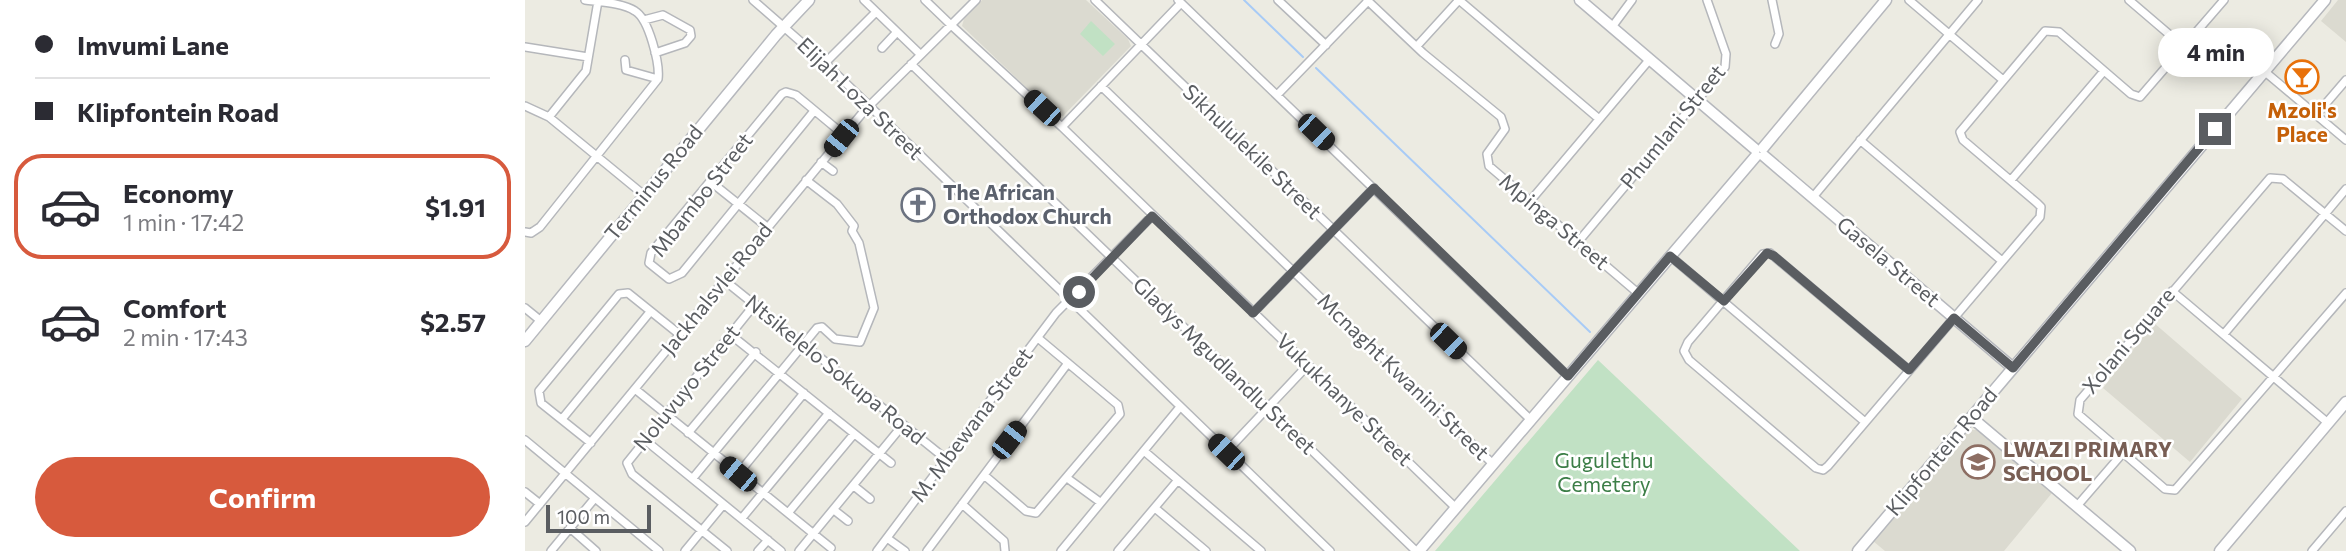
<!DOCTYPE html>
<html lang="en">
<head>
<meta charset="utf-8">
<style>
  :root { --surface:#fff; --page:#f7f7f7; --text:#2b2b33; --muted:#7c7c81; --line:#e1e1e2; --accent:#d75a3d }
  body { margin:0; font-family:Commissioner,sans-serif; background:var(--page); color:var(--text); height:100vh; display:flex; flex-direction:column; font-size:26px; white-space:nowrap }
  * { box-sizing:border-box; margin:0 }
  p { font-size:23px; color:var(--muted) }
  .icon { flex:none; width:38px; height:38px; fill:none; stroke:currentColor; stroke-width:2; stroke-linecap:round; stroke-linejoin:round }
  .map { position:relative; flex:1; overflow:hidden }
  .drawer { display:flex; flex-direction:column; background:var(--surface); width:525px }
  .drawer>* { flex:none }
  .banner { display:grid; align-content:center; height:154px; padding:0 35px; background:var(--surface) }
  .scale { position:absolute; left:21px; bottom:18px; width:105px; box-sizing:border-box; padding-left:7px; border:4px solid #5a5d61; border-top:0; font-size:19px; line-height:24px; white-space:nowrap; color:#5a5d61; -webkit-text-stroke:5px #fff; paint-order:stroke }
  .end { position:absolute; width:32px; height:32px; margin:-16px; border:9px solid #5a5d61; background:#fff; box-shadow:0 0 0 4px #fff }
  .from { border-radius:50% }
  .bubble { position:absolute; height:49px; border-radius:24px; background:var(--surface); box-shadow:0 4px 18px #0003; font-size:23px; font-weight:700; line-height:49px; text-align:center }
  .car { position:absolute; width:21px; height:42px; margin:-21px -10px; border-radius:9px; box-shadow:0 0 5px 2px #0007; background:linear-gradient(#222 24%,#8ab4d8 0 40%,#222 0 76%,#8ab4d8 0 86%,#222 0) }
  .banner b { display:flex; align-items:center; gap:24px; height:66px; font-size:26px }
  .banner b+b { border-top:2px solid var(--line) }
  .banner i { width:18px; height:18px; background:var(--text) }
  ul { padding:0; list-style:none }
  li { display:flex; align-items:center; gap:21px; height:105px; margin:0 14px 10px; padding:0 21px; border:4px solid transparent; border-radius:28px }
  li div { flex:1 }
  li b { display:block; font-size:26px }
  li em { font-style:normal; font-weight:700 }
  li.selected { border-color:var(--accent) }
  li>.icon { width:63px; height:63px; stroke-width:1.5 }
  .primary-button { display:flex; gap:14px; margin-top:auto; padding:14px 35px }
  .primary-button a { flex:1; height:80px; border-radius:42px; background:var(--accent); color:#fff; font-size:28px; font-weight:700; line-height:80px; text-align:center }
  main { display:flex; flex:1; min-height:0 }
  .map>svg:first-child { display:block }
</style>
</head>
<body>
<main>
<section class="drawer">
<div class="banner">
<b><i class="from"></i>Imvumi Lane</b>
<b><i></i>Klipfontein Road</b>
</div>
<ul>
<li class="selected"><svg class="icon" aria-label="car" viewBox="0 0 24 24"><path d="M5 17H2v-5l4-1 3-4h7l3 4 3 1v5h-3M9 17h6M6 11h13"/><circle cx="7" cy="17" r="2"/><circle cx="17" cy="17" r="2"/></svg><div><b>Economy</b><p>1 min · 17:42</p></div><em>$1.91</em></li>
<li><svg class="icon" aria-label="car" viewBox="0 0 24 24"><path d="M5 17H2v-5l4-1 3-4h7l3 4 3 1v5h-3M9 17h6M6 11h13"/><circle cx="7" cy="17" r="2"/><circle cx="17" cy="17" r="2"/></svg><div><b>Comfort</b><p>2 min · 17:43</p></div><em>$2.57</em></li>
</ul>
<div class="primary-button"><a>Confirm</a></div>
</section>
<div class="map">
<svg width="1821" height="551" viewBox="0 0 1821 551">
  <rect width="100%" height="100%" fill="#ecebe2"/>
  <path fill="#dbdad0" d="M457,0H561L603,39L606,46L538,116L530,115L437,26L439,19Z
    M1813,0H1821V42L1796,21Z
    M1629,323L1717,399L1665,462L1578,388Z
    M1444,430H1454L1527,493L1479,551H1360L1348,541Z"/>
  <path fill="#c1e1c4" d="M566,21L590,44L578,56L555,34Z
    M1073,360L1275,551H910Z"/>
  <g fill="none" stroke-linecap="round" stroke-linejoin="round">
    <path stroke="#a8cbf6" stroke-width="2" d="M719,0L778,57
      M791,68L1065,332"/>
    <defs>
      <path id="street" d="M228,0L300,63L805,551
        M339,0L395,54
        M400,0L426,25L451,0
        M570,0L1006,420
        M653,0L1043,376
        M753,0L801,45
        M842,0L898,53L976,117L980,129L962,154L964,166L1114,294
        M1247,0L1254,34L1250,44
        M1384,0L1478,80
        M1604,0L1659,47
        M119,20L138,15L165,30L166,36L160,43L130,53
        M1087,27L1107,0
        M892,46L934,0L1073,118
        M0,47L63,57
        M357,48L372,32
        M100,60L101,70L133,79
        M300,63L351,12
        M386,64L891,551
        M1739,71L1821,140
        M576,86L968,464
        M752,95L843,1
        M0,106L24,117L119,195
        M289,111L157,273L144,279L124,263L126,253L257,94L261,92L271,95L319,135
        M1791,115L1821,80
        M24,117L61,71L73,1
        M537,127L656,3
        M1335,140L1477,261
        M296,162L308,171
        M1486,180L1579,71
        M186,182L242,227
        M1288,197L1453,0
        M1006,200L1125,59
        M1821,231L1758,179L1745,178L1555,400L1553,414L1640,489L1650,490L1821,293
        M0,232L6,233L15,227L133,79C135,64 124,19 110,11C98,3 75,2 60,0
        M1053,242L1200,67L1201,54L1182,0
        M1145,256L1340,422
        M199,280L421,459
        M1647,291L1803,423
        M0,308L16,321
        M728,313L849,188
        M1699,334L1821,189
        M206,335L366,463
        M1384,370L1245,253L1238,254L1163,342L1159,351L1164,360L1291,468L1298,470L1303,466L1515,217L1516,207L1512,203L1438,140L1435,132L1520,31L1534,32L1606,94L1615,97L1699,0
        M110,389L306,548
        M37,419L125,312
        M163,433L231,352
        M0,440L134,551
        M120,440L256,551
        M66,443L16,403L14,391L94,294L103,293L154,334
        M619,451L736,551
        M701,452L782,366
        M213,474L279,393
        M459,475L501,511L511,513L595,414L593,405L513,338
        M168,478L292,328L297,327L310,339L335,342L349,308L334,243L327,231L329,226L312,204L281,180
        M542,478L575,502
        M329,486L345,499
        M0,492L15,504
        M437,504L479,541L480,551
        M1552,506L1597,454
        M630,508L681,551
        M309,510L323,521
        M263,513L329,434
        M217,518L304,413
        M0,522L339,111L426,25L537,127L931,508
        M45,528L71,551
        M362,538L380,551
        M26,551L70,498
        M160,551L198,505
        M202,551L107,474L102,463L230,304
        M233,551L243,540
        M274,551L377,426
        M352,551L531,313L627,216
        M402,551L543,363
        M536,551L655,407
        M593,551L653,480
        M1787,551L1821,511"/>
      <path id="secondary" d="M1055,0L1230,149
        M1238,148L1361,0
        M1239,156L1488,368
        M0,341L251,35L284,0
        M1447,418L1605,551
        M894,551L1231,156
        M1333,551L1800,0
        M1695,551L1821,402"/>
    </defs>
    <use href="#street" stroke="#b5b7bb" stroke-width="10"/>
    <use href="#secondary" stroke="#b6b8bd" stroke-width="13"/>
    <use href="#street" stroke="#fff" stroke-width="7"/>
    <use href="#secondary" stroke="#fff" stroke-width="10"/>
  </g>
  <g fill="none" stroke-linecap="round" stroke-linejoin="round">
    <path stroke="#5a5d61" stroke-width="9" d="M554,292L627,216L728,313L849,188L1043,376L1145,256L1199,301L1242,253L1249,256L1384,370L1429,318L1488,368L1690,129"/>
  </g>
  <defs>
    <symbol id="bar-ring" viewBox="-11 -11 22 22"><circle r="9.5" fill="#fff" stroke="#e8710a" stroke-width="1.5"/><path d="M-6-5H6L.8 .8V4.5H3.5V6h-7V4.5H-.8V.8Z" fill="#e8710a"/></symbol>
    <symbol id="church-ring" viewBox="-11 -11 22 22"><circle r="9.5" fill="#fff" stroke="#6b7280" stroke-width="1.5"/><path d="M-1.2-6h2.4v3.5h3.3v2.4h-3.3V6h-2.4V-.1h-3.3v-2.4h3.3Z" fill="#6b7280"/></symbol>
    <symbol id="school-ring" viewBox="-11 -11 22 22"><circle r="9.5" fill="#fff" stroke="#8d6e63" stroke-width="1.5"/><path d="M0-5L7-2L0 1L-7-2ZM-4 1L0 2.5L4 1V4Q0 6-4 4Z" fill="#8d6e63"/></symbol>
  </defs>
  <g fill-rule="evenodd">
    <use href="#bar-ring" x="1758" y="58" width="38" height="38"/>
    <use href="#church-ring" x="374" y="186" width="38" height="38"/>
    <use href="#school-ring" x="1434" y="443" width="38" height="38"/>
  </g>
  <g text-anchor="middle" stroke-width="5" stroke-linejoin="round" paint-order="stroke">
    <g font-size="21" fill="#5a5d61" stroke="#fff">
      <text transform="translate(335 99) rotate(44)" y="7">Elijah Loza Street</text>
      <text transform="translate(1148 127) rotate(-51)" y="7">Phumlani Street</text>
      <text transform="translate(727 152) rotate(44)" y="7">Sikhululekile Street</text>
      <text transform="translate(129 183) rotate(-51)" y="7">Terminus Road</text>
      <text transform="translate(177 195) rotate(-52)" y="7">Mbambo Street</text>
      <text transform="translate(1029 222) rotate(40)" y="7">Mpinga Street</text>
      <text transform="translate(1363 262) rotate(40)" y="7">Gasela Street</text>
      <text transform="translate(192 289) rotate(-51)" y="7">Jackhalsvlei Road</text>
      <text transform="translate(1604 341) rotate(-50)" y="7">Xolani Square</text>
      <text transform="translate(699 366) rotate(44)" y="7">Gladys Mgudlandlu Street</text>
      <text transform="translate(310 370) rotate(39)" y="7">Ntsikelelo Sokupa Road</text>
      <text transform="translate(878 377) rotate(44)" y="7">Mcnaght Kwanini Street</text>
      <text transform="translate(162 388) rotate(-51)" y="7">Noluvuyo Street</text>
      <text transform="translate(819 400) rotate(44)" y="7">Vukukhanye Street</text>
      <text transform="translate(447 425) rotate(-53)" y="7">M. Mbewana Street</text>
      <text transform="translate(1417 452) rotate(-50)" y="7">Klipfontein Road</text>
    </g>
    <g font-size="21" font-weight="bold" fill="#c56008" stroke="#fff">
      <text x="1777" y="118">Mzoli's<tspan x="1777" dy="24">Place</tspan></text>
    </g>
    <g font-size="21" font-weight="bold" fill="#5b616d" stroke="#fff" text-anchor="start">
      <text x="418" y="200">The African<tspan x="418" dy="24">Orthodox Church</tspan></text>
    </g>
    <g font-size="21" font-weight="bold" fill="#785e54" stroke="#fff" text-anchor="start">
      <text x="1478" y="457">LWAZI PRIMARY<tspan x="1478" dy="24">SCHOOL</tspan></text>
    </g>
    <g font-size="21" fill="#3c7e47" stroke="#fff">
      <text x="1079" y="468">Gugulethu<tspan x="1079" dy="24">Cemetery</tspan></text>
    </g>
  </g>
</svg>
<div class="scale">100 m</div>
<i class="end from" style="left:554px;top:292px"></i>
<i class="end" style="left:1690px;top:129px"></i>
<div class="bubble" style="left:1633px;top:28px;width:116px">4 min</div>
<i class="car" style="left:517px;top:108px;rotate:313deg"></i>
<i class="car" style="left:791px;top:132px;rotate:134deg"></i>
<i class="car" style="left:316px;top:138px;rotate:219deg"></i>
<i class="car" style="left:923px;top:341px;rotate:134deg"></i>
<i class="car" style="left:484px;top:440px;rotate:38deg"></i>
<i class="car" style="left:701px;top:452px;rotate:314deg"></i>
<i class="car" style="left:213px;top:474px;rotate:310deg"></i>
</div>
</main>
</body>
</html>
